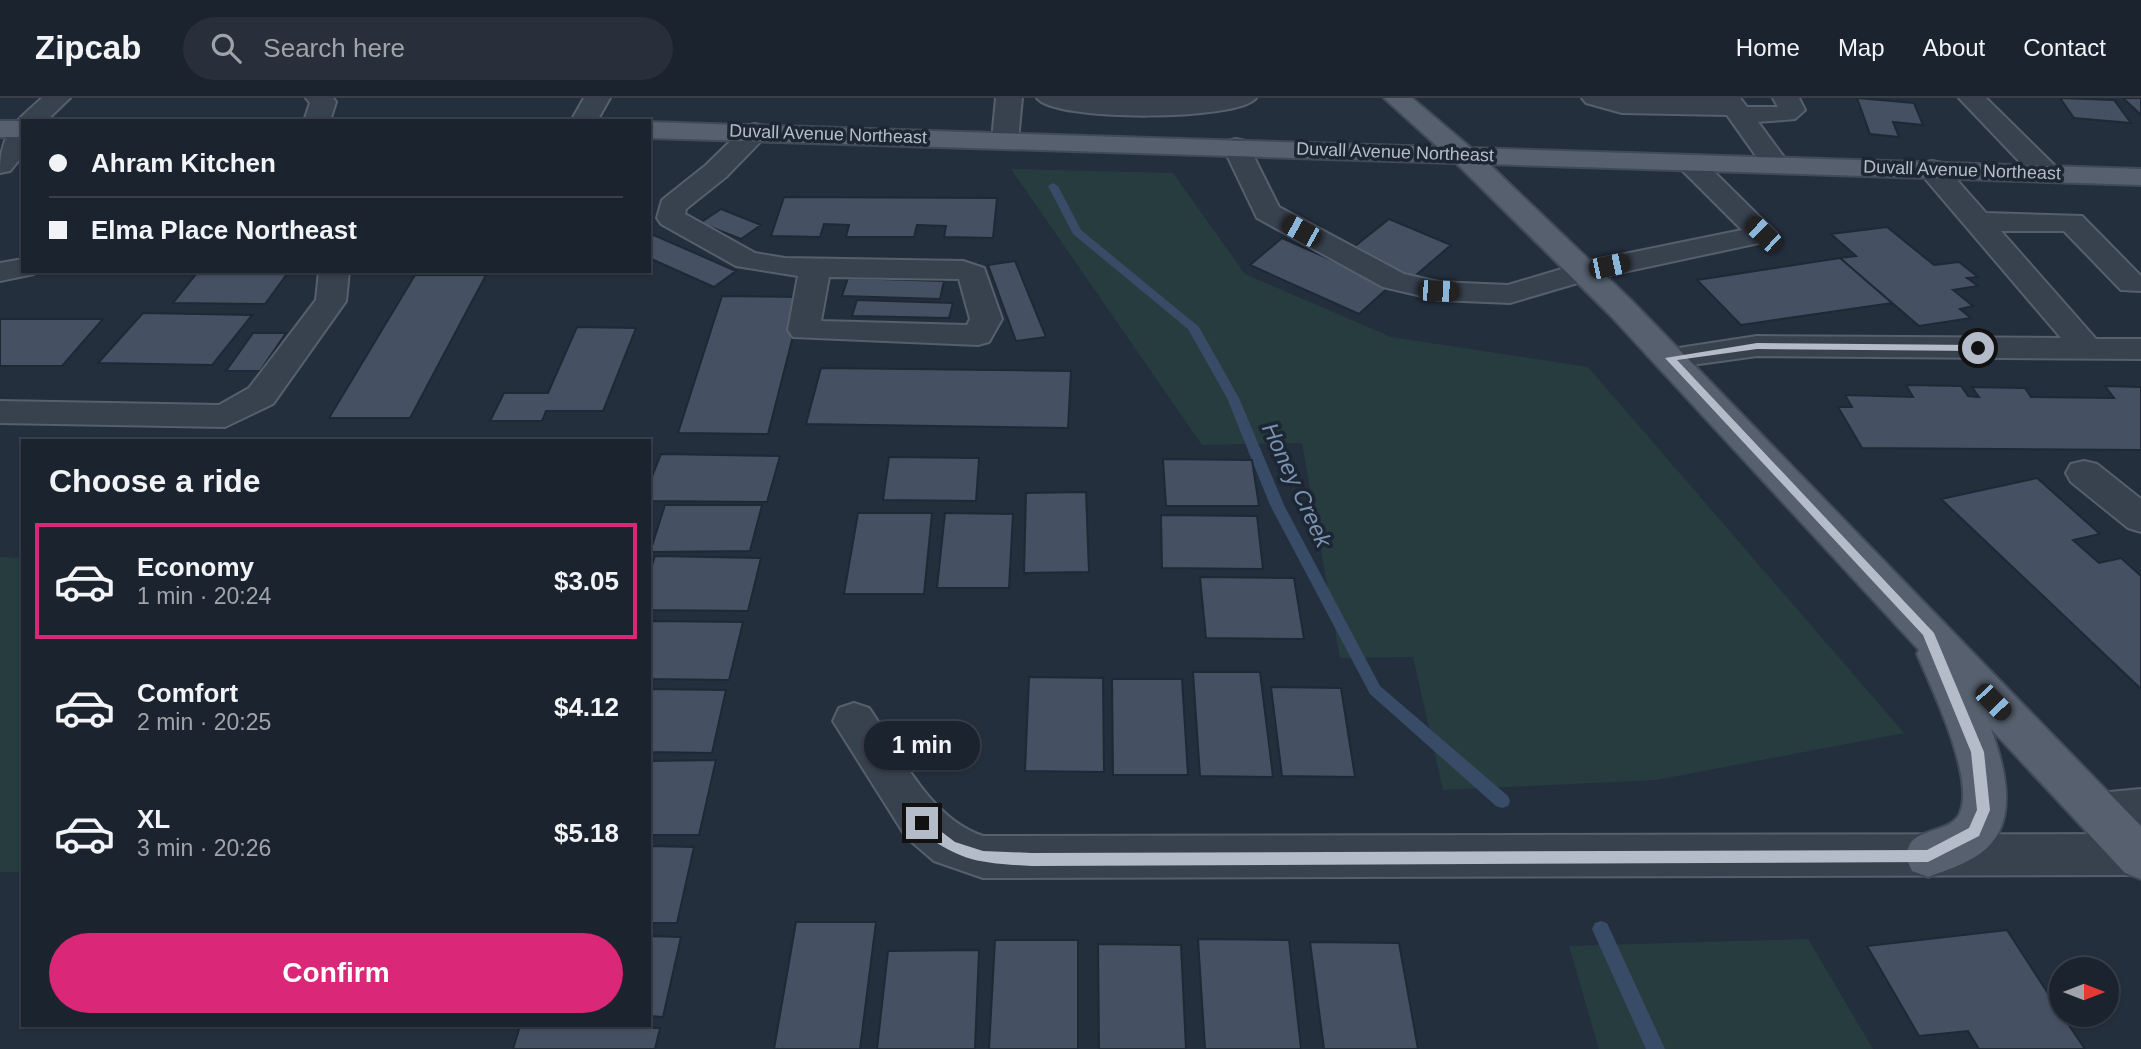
<!DOCTYPE html>
<html lang="en">
<head>
<meta charset="utf-8">
<style>
  :root { --surface:#1b232e; --page:#282f3a; --text:#f1f3f6; --muted:#a0a4aa; --line:#39404a; --accent:#db2777 }
  body { margin:0; font-family:Arial,sans-serif; background:var(--page); color:var(--text); height:100vh; display:flex; flex-direction:column; font-size:26px; white-space:nowrap }
  * { box-sizing:border-box; margin:0 }
  p { font-size:23px; color:var(--muted) }
  .icon { flex:none; width:38px; height:38px; fill:none; stroke:currentColor; stroke-width:2; stroke-linecap:round; stroke-linejoin:round }
  .map { position:relative; flex:1; overflow:hidden }
  .sheet { position:absolute; left:21px; top:341px; width:630px; height:588px; display:flex; flex-direction:column; background:var(--surface); border-radius:0px; box-shadow:0 2px 5px #0004,0 0 0 2px var(--line) }
  .sheet>* { flex:none }
  .banner { position:absolute; left:21px; top:21px; width:630px; height:154px; border-radius:0px; box-shadow:0 2px 5px #0004,0 0 0 2px var(--line); display:grid; align-content:center; height:154px; padding:0 28px; background:var(--surface) }
  .needle { width:46px; rotate:90deg }
  .tools { position:absolute; left:2049px; top:859px; display:grid; gap:14px }
  .tools a { display:grid; place-items:center; width:70px; height:70px; border-radius:50%; background:var(--surface); box-shadow:0 2px 5px #0004,0 0 0 2px var(--line); font-size:35px }
  .end { position:absolute; width:32px; height:32px; margin:-16px; border:9px solid #b4bcc9; background:#111; box-shadow:0 0 0 4px #111 }
  .from { border-radius:50% }
  .bubble { position:absolute; height:49px; border-radius:24px; background:var(--surface); box-shadow:0 2px 5px #0004,0 0 0 2px var(--line); font-size:23px; font-weight:700; line-height:49px; text-align:center }
  .car { position:absolute; width:21px; height:42px; margin:-21px -10px; border-radius:9px; box-shadow:0 0 5px 2px #0007; background:linear-gradient(#222 24%,#8ab4d8 0 40%,#222 0 76%,#8ab4d8 0 86%,#222 0) }
  .banner b { display:flex; align-items:center; gap:24px; height:66px; font-size:26px }
  .banner b+b { border-top:2px solid var(--line) }
  .banner i { width:18px; height:18px; background:var(--text) }
  ul { padding:0; list-style:none }
  li { display:flex; align-items:center; gap:21px; height:116px; margin:0 14px 10px; padding:0 14px; border:4px solid transparent; border-radius:0px }
  li div { flex:1 }
  li b { display:block; font-size:26px }
  li em { font-style:normal; font-weight:700 }
  li.current { border-color:var(--accent) }
  li>.icon { width:63px; height:63px; stroke-width:1.5 }
  h2 { padding:0 28px; font-size:32px; line-height:84px }
  .cta { display:flex; gap:14px; margin-top:auto; padding:14px 28px }
  .cta a { flex:1; height:80px; border-radius:42px; background:var(--accent); color:#fff; font-size:28px; font-weight:700; line-height:80px; text-align:center }
  header { display:flex; align-items:center; gap:42px; box-sizing:border-box; height:98px; padding:0 35px; background:var(--surface); border-bottom:2px solid var(--line) }
  header strong { font-size:33px }
  nav { display:flex; gap:38px; margin-inline-start:auto; font-size:24px }
  .search { width:490px; height:63px; background:var(--page); display:flex; align-items:center; gap:18px; box-sizing:border-box; padding:0 24px; border-radius:38px; color:var(--muted); font-size:26px }
  .map>svg:first-child { display:block }
</style>
</head>
<body>
<header>
<strong>Zipcab</strong>
<div class="search"><svg class="icon" aria-label="search" viewBox="0 0 24 24"><circle cx="10" cy="10" r="6"/><path d="M15 15l6 6"/></svg>Search here</div>
<nav><a>Home</a><a>Map</a><a>About</a><a>Contact</a></nav>
</header>
<div class="map">
<svg width="2141" height="951" viewBox="0 0 2141 951">
  <rect width="100%" height="100%" fill="#242f3e"/>
  <path fill="#263c3f" d="M1011,71L1173,75L1245,176L1391,239L1588,269L1904,635L1656,682L1443,692L1413,559L1340,560L1302,345L1202,347Z
    M0,459L23,460V774H0Z
    M1808,841L1873,951H1599L1569,848Z"/>
  <g fill="none" stroke-linecap="round" stroke-linejoin="round">
    <path fill="#394c67" fill-rule="evenodd" d="M1053,85L1058,88L1081,132L1199,229L1239,300L1284,407L1380,588L1508,698L1510,703L1508,708L1502,710L1496,708L1370,596L1270,407L1227,300L1188,231L1073,136L1048,88Z
      M1601,823L1607,825L1665,951H1646L1592,831L1595,825Z"/>
  </g>
  <path fill="#455162" stroke="#1f2835" stroke-width="2" d="M1857,0L1914,5L1923,27L1893,24L1899,39L1870,36Z
    M2060,0L2114,2L2131,25L2074,20Z
    M2123,0H2141V17Z
    M784,99L997,100L993,140L944,139L946,128L917,127L914,139H846L849,127L824,126L820,139L771,138Z
    M721,111L761,127L741,141L700,125Z
    M1389,121L1451,147L1408,184L1345,156Z
    M1887,129L1934,167L1959,164L1978,179L1967,180L1978,188L1953,192L1973,208L1960,211L1971,220L1919,228L1840,160L1856,158L1831,136Z
    M649,135L736,173L714,189L649,160Z
    M1282,140L1390,188L1359,216L1250,167Z
    M1840,160L1892,205L1741,227L1697,182Z
    M1015,163L1046,239L1016,243L988,167Z
    M197,175L287,176L265,206L173,205Z
    M415,177H486L410,320H329Z
    M848,180L944,183L940,201L842,198Z
    M722,198L803,199L768,336L678,335Z
    M857,202L953,205L949,220L852,218Z
    M143,215L252,217L212,267L98,265Z
    M0,221H103L62,268H0Z
    M577,229L636,230L603,313H546L542,323H490L504,295H548Z
    M253,235H286L260,273H226Z
    M821,270L1071,273L1068,330L806,326Z
    M1906,287L1961,288L1968,298L1979,299L1972,289L2025,290L2031,299L2114,300L2105,288L2141,289V352L1862,350L1838,309H1852L1845,297L1913,299Z
    M661,356L780,358L767,404L649,403V386Z
    M889,359L979,360L976,403L883,402Z
    M1163,361L1252,362L1259,408H1166Z
    M2037,380L2100,436L2073,442L2099,465L2121,460L2141,478V591L1941,401Z
    M1086,394L1089,474L1024,475L1026,395Z
    M665,407H762L750,453L650,454Z
    M858,415H932L924,496H844Z
    M945,415L1013,416L1009,490H937Z
    M1161,417L1257,418L1263,471L1162,470Z
    M655,458L761,460L748,513L649,512V476Z
    M1200,479L1294,480L1304,541L1206,540Z
    M649,523L743,524L729,582L649,581Z
    M1193,574H1260L1273,679L1200,678Z
    M1029,579L1103,580L1104,674L1025,673Z
    M1112,581H1182L1188,677H1113Z
    M1271,589L1341,590L1355,679L1282,678Z
    M649,591L726,592L712,655L649,654Z
    M716,662L699,737H649V663Z
    M649,748L694,749L677,825H649Z
    M796,824H876L860,951H774Z
    M2007,832L2062,917L2085,951H1979L1968,933L1919,938L1867,848Z
    M649,838L681,839L663,919L649,918Z
    M1198,841L1289,842L1301,951H1205Z
    M995,842H1078V951H989Z
    M1310,844L1399,845L1418,951H1324Z
    M1098,846L1181,847L1186,951H1099Z
    M979,852L975,951H877L888,853Z
    M520,928L660,930L655,951H513Z"/>
  <g fill="none" stroke-linecap="round" stroke-linejoin="round">
    <defs>
      <path id="minor" d="M42,0H70L46,23H23V57L10,73L0,75C0,35 14,25 42,0Z
        M306,0H333L336,4L330,23H304L310,5Z
        M584,0H610L597,23H571Z
        M996,0H1022L1018,42L1014,48H996L992,42Z
        M1037,0H1256C1239,23 1054,24 1037,0Z
        M1582,0H1740L1747,9H1778L1773,0H1799L1805,12L1795,21L1758,24L1789,66L1786,72H1766L1727,17L1622,15L1586,5Z
        M1959,0H1986L2056,69L2060,75L2056,81H2036Z
        M755,26L764,28L768,34L764,40L726,79L686,111L685,116L755,155L785,160L963,163L984,170L1002,221L989,244L978,247L793,239L788,232L798,178L736,168L661,126L657,120L662,102L706,67L746,28ZM829,179L959,181L970,221L967,227L821,223Z
        M1236,41L1245,43L1249,49L1279,109L1404,176L1439,184L1508,187L1585,164L1742,132L1679,69L1675,63L1679,57H1697L1777,136L1773,142L1591,181L1510,205L1439,202L1383,189L1257,120L1223,49L1227,43Z
        M1932,63L1942,65L1986,115L2082,118L2141,178V193L2121,192L2064,133H2001L2096,241H2141V261L1757,258L1670,270L1659,267L1654,260L1659,253L1757,238L2061,240L1922,77L1918,71L1922,65Z
        M23,161V173H36L34,176L0,183V165Z
        M319,173H349L346,203L273,306L225,329L0,325V303L219,307L249,290L316,202Z
        M2084,363L2097,366L2141,401V434L2128,430L2071,384L2066,375L2071,366Z
        M854,605L869,610C900,655 929,720 983,738L2137,736L2141,737V777L983,780L934,763L906,739L833,623L839,610Z
        M2141,691V731L2099,735L2083,729L2076,715L2083,701L2099,695Z"/>
      <path id="major" d="M1384,0H1412L1471,50L2141,71V87L1489,66L1632,203L2141,728V781L2125,775L1991,631C2004,666 2019,720 1987,750C1972,764 1947,772 1928,779L1912,773L1905,758C1907,754 1909,746 1912,743C1924,731 1949,733 1959,717C1977,683 1931,589 1917,556L1919,552L1610,217L1456,65L649,40V24L1438,49Z
        M0,23H23V39H0Z"/>
    </defs>
    <use href="#minor" stroke="#565f6c" stroke-width="4"/>
    <use href="#major" stroke="#414a57" stroke-width="4"/>
    <use href="#minor" fill="#38414e" fill-rule="evenodd"/>
    <use href="#major" fill="#56606e" fill-rule="evenodd"/>
  </g>
  <path fill="#b4bcc9" d="M1757,245L1978,247L1983,250L1978,253L1757,251L1677,262L1934,535L1984,654L1990,712L1979,738L1928,764L1032,768C979,765 959,764 917,730L915,725L922,719L955,744L983,753L1032,755L1927,752L1969,730L1977,712L1971,654L1923,537L1665,260Z"/>
  <g text-anchor="middle" stroke-width="7" stroke-linejoin="round" paint-order="stroke">
    <g font-size="18" fill="#b4bcc9" stroke="#1d2633">
      <text transform="translate(828 36) rotate(2)" y="6">Duvall Avenue Northeast</text>
      <text transform="translate(1395 54) rotate(2)" y="6">Duvall Avenue Northeast</text>
      <text transform="translate(1962 72) rotate(2)" y="6">Duvall Avenue Northeast</text>
    </g>
    <g font-size="23" font-style="italic" fill="#7c92b1" stroke="#1d2633">
      <text transform="translate(1297 387) rotate(65)" y="8">Honey Creek</text>
    </g>
  </g>
</svg>
<div class="tools">
<a><svg class="needle" viewBox="-14 -14 28 28"><path d="M0-13l5 13h-10z" fill="#e53935"/><path d="M0 13l5-13h-10z" fill="#a0a4aa"/></svg></a>
</div>
<i class="end from" style="left:1978px;top:250px"></i>
<i class="end" style="left:922px;top:725px"></i>
<div class="bubble" style="left:864px;top:623px;width:116px">1 min</div>
<i class="car" style="left:1301px;top:133px;rotate:299deg"></i>
<i class="car" style="left:1763px;top:136px;rotate:314deg"></i>
<i class="car" style="left:1609px;top:168px;rotate:78deg"></i>
<i class="car" style="left:1438px;top:193px;rotate:92deg"></i>
<i class="car" style="left:1993px;top:604px;rotate:136deg"></i>
<div class="banner">
<b><i class="from"></i>Ahram Kitchen</b>
<b><i></i>Elma Place Northeast</b>
</div>
<section class="sheet">
<h2>Choose a ride</h2>
<ul>
<li class="current"><svg class="icon" aria-label="car" viewBox="0 0 24 24"><path d="M5 17H2v-5l4-1 3-4h7l3 4 3 1v5h-3M9 17h6M6 11h13"/><circle cx="7" cy="17" r="2"/><circle cx="17" cy="17" r="2"/></svg><div><b>Economy</b><p>1 min · 20:24</p></div><em>$3.05</em></li>
<li><svg class="icon" aria-label="car" viewBox="0 0 24 24"><path d="M5 17H2v-5l4-1 3-4h7l3 4 3 1v5h-3M9 17h6M6 11h13"/><circle cx="7" cy="17" r="2"/><circle cx="17" cy="17" r="2"/></svg><div><b>Comfort</b><p>2 min · 20:25</p></div><em>$4.12</em></li>
<li><svg class="icon" aria-label="car" viewBox="0 0 24 24"><path d="M5 17H2v-5l4-1 3-4h7l3 4 3 1v5h-3M9 17h6M6 11h13"/><circle cx="7" cy="17" r="2"/><circle cx="17" cy="17" r="2"/></svg><div><b>XL</b><p>3 min · 20:26</p></div><em>$5.18</em></li>
</ul>
<div class="cta"><a>Confirm</a></div>
</section>
</div>
</body>
</html>
